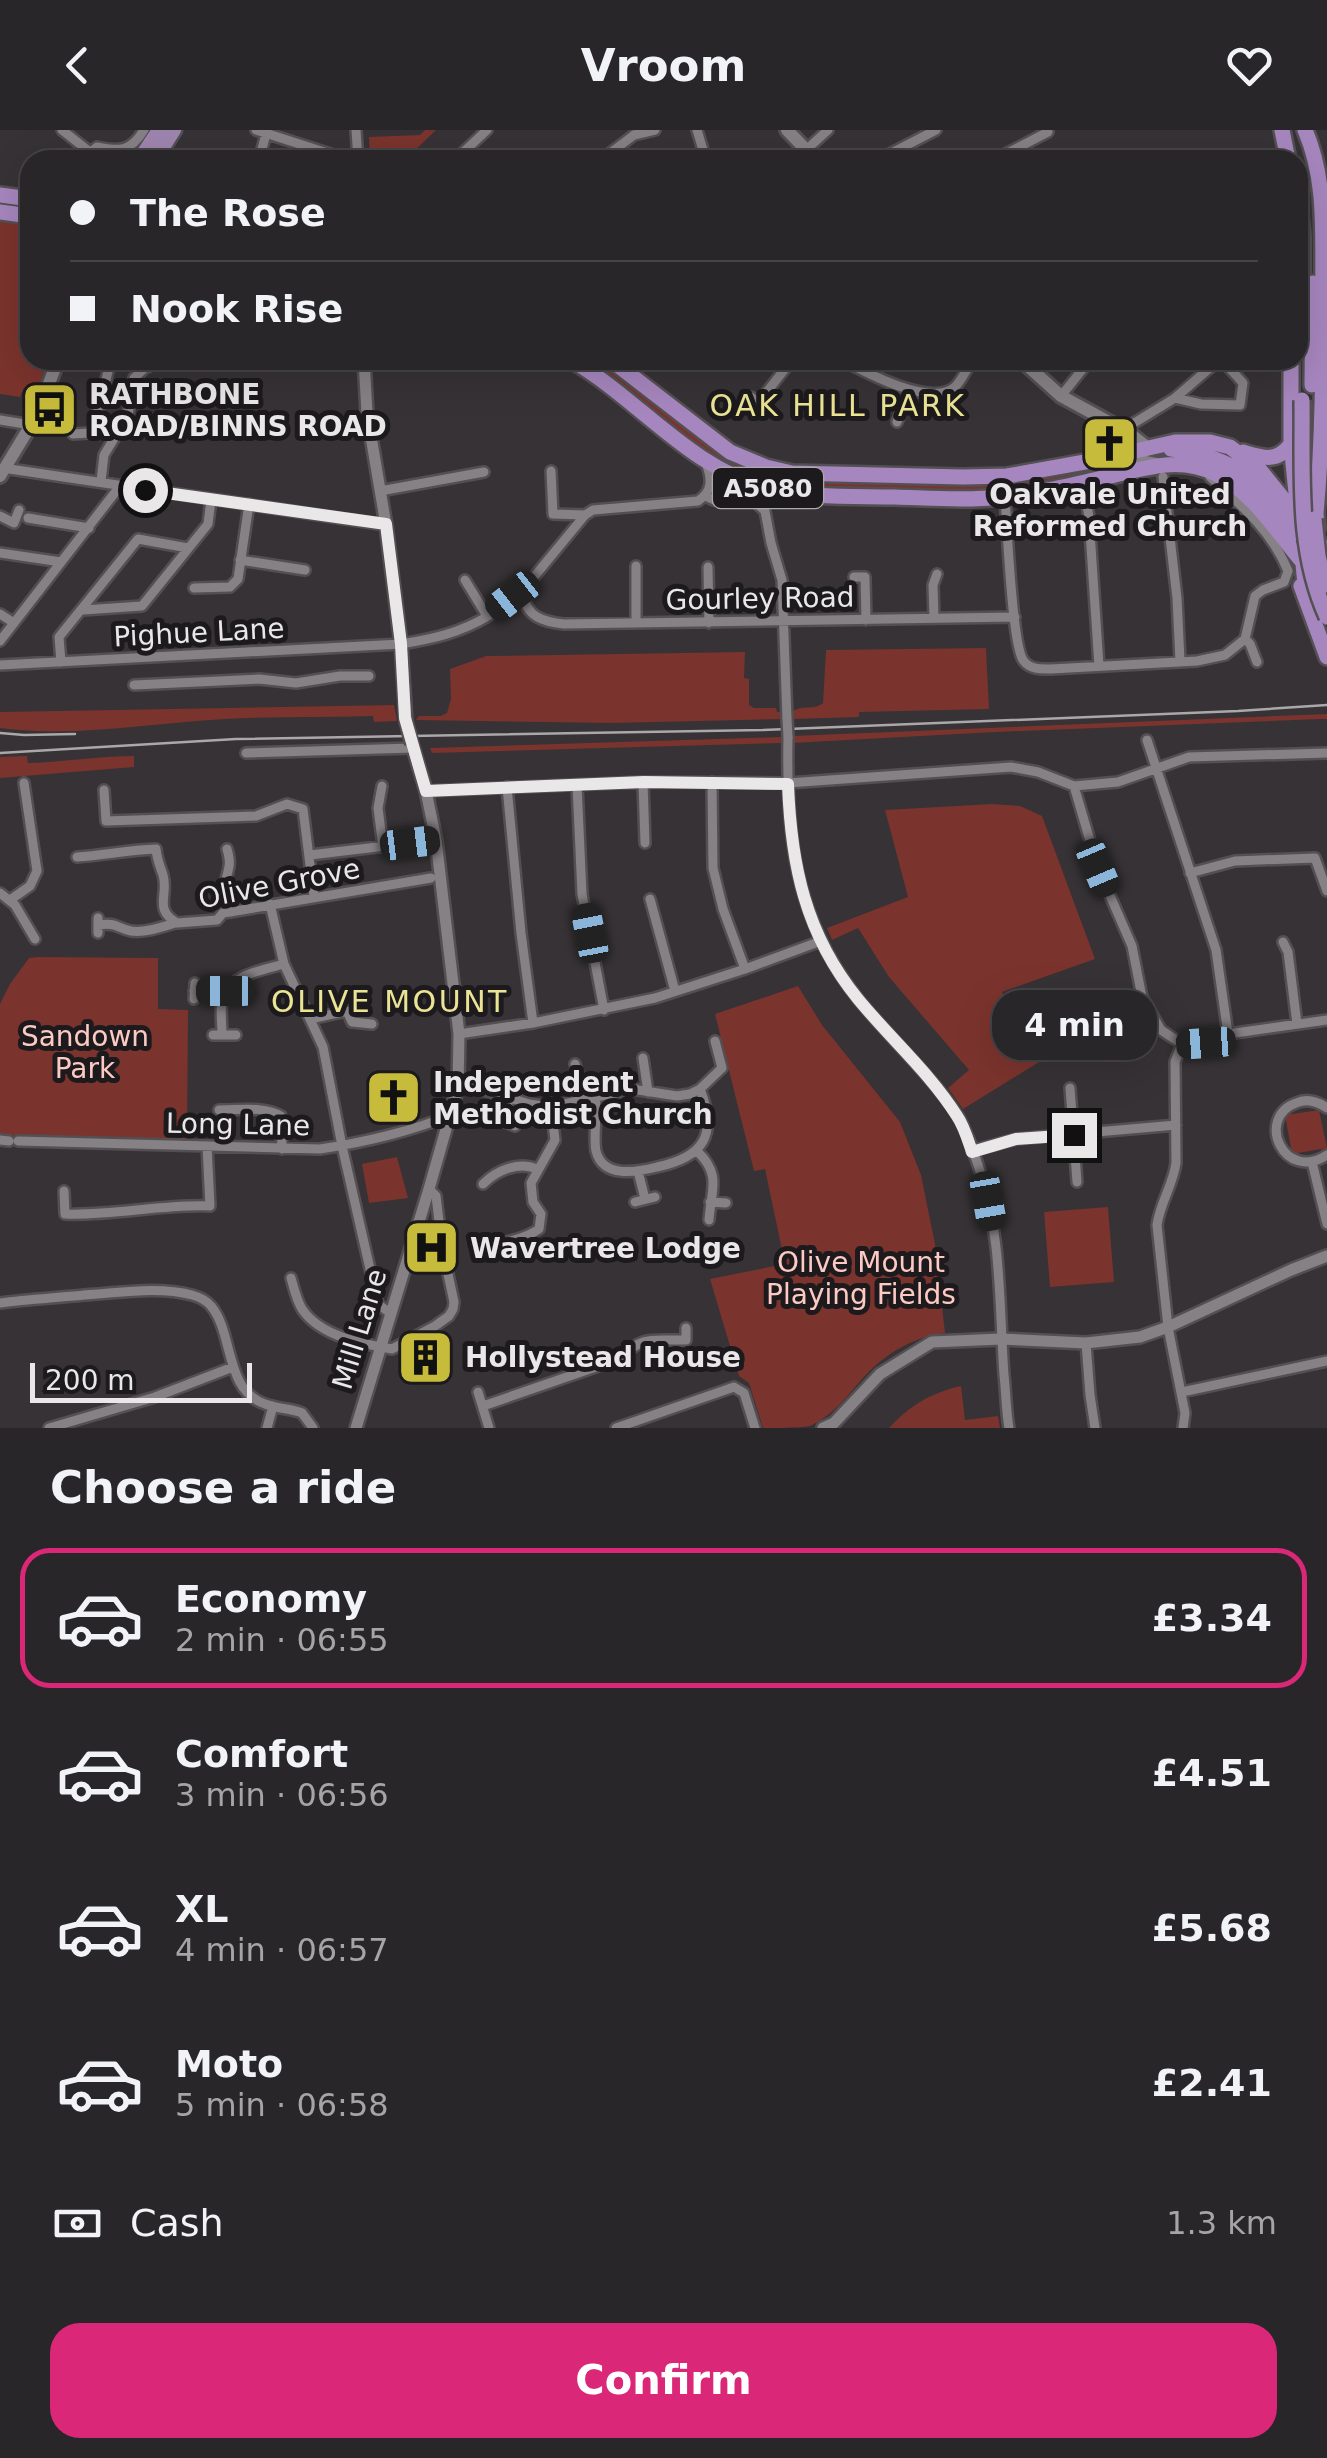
<!DOCTYPE html>
<html lang="en">
<head>
<meta charset="utf-8">
<style>
  :root { --surface:#282628; --page:#302e30; --text:#f1f3f6; --muted:#a5a5a8; --line:#444345; --accent:#db2777 }
  body { margin:0; font-family:"DejaVu Sans",sans-serif; background:var(--page); color:var(--text); height:100vh; display:flex; flex-direction:column; font-size:38px; white-space:nowrap }
  * { box-sizing:border-box; margin:0 }
  p { font-size:32px; color:var(--muted) }
  .icon { flex:none; width:55px; height:55px; fill:none; stroke:currentColor; stroke-width:2; stroke-linecap:round; stroke-linejoin:round }
  .map { position:relative; height:1298px; overflow:hidden }
  .sheet { display:flex; flex-direction:column; background:var(--surface); flex:1 }
  .sheet>* { flex:none }
  .top-card { position:absolute; left:20px; top:20px; width:1288px; height:220px; border-radius:30px; box-shadow:0 10px 40px #0002,0 0 0 2px var(--line); display:grid; align-content:center; height:220px; padding:0 50px; background:var(--surface) }
  .scale { position:absolute; left:30px; bottom:25px; width:222px; box-sizing:border-box; padding-left:10px; border:5px solid #eae7e9; border-top:0; font-size:28px; line-height:35px; white-space:nowrap; color:#eae7e9; -webkit-text-stroke:8px #1c1a1c; paint-order:stroke }
  .end { position:absolute; width:45px; height:45px; margin:-22px; border:12px solid #eae7e9; background:#111; box-shadow:0 0 0 5px #111 }
  .from { border-radius:50% }
  .bubble { position:absolute; height:70px; border-radius:30px; background:var(--surface); box-shadow:0 10px 40px #0002,0 0 0 2px var(--line); font-size:32px; font-weight:700; line-height:70px; text-align:center }
  .car { position:absolute; width:30px; height:60px; margin:-30px -15px; border-radius:12px; box-shadow:0 0 8px 2px #0007; background:linear-gradient(#222 24%,#8ab4d8 0 40%,#222 0 76%,#8ab4d8 0 86%,#222 0) }
  .top-card b { display:flex; align-items:center; gap:35px; height:95px; font-size:38px }
  .top-card b+b { border-top:2px solid var(--line) }
  .top-card i { width:25px; height:25px; background:var(--text) }
  ul { padding:0; list-style:none }
  li { display:flex; align-items:center; gap:30px; height:140px; margin:0 20px 15px; padding:0 30px; border:5px solid transparent; border-radius:30px }
  li div { flex:1 }
  li b { display:block; font-size:38px }
  li em { font-style:normal; font-weight:700 }
  li.active { border-color:var(--accent) }
  li>.icon { width:90px; height:90px; stroke-width:1.5 }
  h2 { padding:0 50px; font-size:45px; line-height:120px }
  .pay { display:flex; align-items:center; gap:25px; height:110px; padding:0 50px; font-size:38px }
  .pay p { margin-inline-start:auto }
  .cta { display:flex; gap:20px; margin-top:auto; padding:20px 50px }
  .cta a { flex:1; height:115px; border-radius:30px; background:var(--accent); color:#fff; font-size:40px; font-weight:700; line-height:115px; text-align:center }
  header { display:flex; justify-content:space-between; align-items:center; height:130px; padding:0 50px; background:var(--surface); font-size:45px; font-weight:700 }
  .map>svg:first-child { display:block }
</style>
</head>
<body>
<header><svg class="icon" aria-label="back" viewBox="0 0 24 24"><path d="M15 5l-7 7 7 7"/></svg>Vroom<svg class="icon" aria-label="heart" viewBox="0 0 24 24"><path d="M12 20l-8-8c-3-5 5-10 8-4 3-6 11-1 8 4z"/></svg></header>
<div class="map">
<svg width="1327" height="1298" viewBox="0 0 1327 1298">
  <rect width="100%" height="100%" fill="#363235"/>
  <path fill="#7b332d" d="M425,0H436L405,30H370L369,7L420,5Z
    M0,91L30,96V230H48L36,262L24,258L20,267L0,264Z
    M583,230H605L741,333L1006,352L1037,349L1085,339L1087,344L1042,354L979,364L853,361L784,357L736,342L692,314Z
    M986,518L989,579L859,582V587L792,589V582C801,574 814,581 823,573L826,520Z
    M745,522L744,548L749,549V575L754,578H776L777,582H783V589L611,593L416,590L419,586H441L447,583L451,569L450,539L486,526Z
    M394,575L397,591L374,592L373,586C324,588 275,586 225,589C151,593 74,608 0,598V582Z
    M1327,584V589H1320L995,602L792,613V606Z
    M783,607V613L432,623L430,618Z
    M27,626L28,633C64,632 98,626 134,626V637L0,648V627Z
    M992,674L1020,676L1042,686L1095,829L1002,862L1039,932L963,979L948,958L969,940L889,847L858,798L832,810L827,798L908,767L885,680Z
    M38,827L158,828V879L188,880L187,1011L0,1005V874L10,854L29,828Z
    M798,856L822,895L900,992L921,1045L935,1114L945,1203C913,1207 886,1223 863,1248C847,1266 834,1285 810,1296C798,1298 777,1298 763,1298L749,1253L739,1246L710,1149L785,1134L765,1039L754,1041L715,884Z
    M1319,980L1327,1018L1292,1024L1285,985Z
    M397,1027L408,1068L369,1073L362,1034Z
    M1108,1077L1114,1152L1050,1157L1044,1082Z
    M961,1256L965,1290L998,1286L1000,1298H889C910,1275 931,1263 961,1256Z"/>
  <g fill="none" stroke-linecap="round" stroke-linejoin="round">
    <defs>
      <path id="minor" d="M62,0L100,30
        M256,0L349,30
        M356,0L358,30
        M697,0L706,30
        M806,20L828,0
        M90,23L97,17C121,22 131,21 144,0
        M259,30L266,4
        M455,30L487,0
        M601,30L634,5L655,0
        M878,30L936,0
        M994,30L1048,2
        M130,230L139,234
        M842,230C865,242 931,278 955,257C962,250 967,239 972,230
        M1061,266L1090,230
        M751,267L766,280
        M1175,268L1201,274L1240,275L1243,253L1222,230
        M758,273L792,230
        M97,284L111,230
        M0,290L31,295
        M897,292L910,260
        M1121,301L1175,268L1219,230
        M73,304L104,302L115,307
        M3,338L386,395
        M551,341L553,384L585,385
        M1163,347L1177,468L1180,531
        M101,351L104,325L115,307L126,297L134,248L145,238L163,230
        M1083,352L1089,387L1099,536
        M380,361L484,342
        M705,366L714,370L754,371L765,381L771,413L782,450L787,589
        M1005,367C1007,395 1012,513 1023,530C1030,540 1041,539 1051,539L1197,531L1225,525L1245,509L1255,466L1263,460L1284,452L1288,441C1272,401 1241,375 1210,347
        M0,386L14,393L19,380
        M28,388L89,398
        M0,423L61,432
        M240,430L305,440
        M636,436V492
        M708,437L709,493
        M854,447H865L866,490
        M465,450L487,486
        M194,458L230,457L238,449L249,374
        M523,464C526,487 544,492 564,494L1015,487
        M523,464L524,459L585,385L593,380L698,371C713,361 712,349 706,333
        M83,480L142,476L208,394L211,370
        M0,484L14,493
        M934,488L933,455L937,444
        M1245,509L1250,514L1257,532
        M0,511L120,356
        M61,532L59,507L138,409L188,418
        M0,535L401,514C432,509 460,503 488,486C500,478 508,466 523,464
        M134,555L259,549L296,553L340,546H369
        M788,607C786,703 794,786 855,865C887,906 929,942 958,986C966,1000 973,1020 978,1035C1002,1103 999,1175 1004,1245C1006,1263 1006,1281 1009,1298
        M1147,610L1216,820L1228,904
        M246,623L413,618
        M643,652L645,713
        M712,652L713,738L723,779L745,839
        M577,655L582,764L604,880
        M382,656L378,678L383,717
        M1074,656L1098,738L1132,816L1142,867L1161,900L1182,914
        M507,657L521,803L533,893
        M104,660L106,691L256,686L287,674L303,679L314,767
        M426,661L643,652L788,653L1011,637L1038,642L1074,656L1118,652L1189,627L1327,623
        M227,719C232,736 228,738 225,754C224,763 227,773 230,782
        M310,725L436,710
        M77,727C105,725 129,720 156,719C157,730 160,736 163,745C169,765 153,779 177,793L217,790L223,783L230,782L431,748
        M1190,743L1235,731L1315,728L1327,761
        M0,763L15,775L35,809
        M650,769L675,861
        M10,770L30,756L37,741L24,653
        M270,774L284,834L323,917L342,1016L378,1174L390,1183
        M98,795C116,792 117,798 131,801C145,803 162,797 175,793
        M98,803V788
        M1283,812L1288,822L1297,894
        M194,861H227
        M194,869L195,853
        M310,889L347,881L352,892L372,894
        M1064,892L1142,867
        M459,904L533,893L655,868L745,839L821,811
        M213,905H236
        M222,905C222,894 220,881 222,871C227,845 263,840 284,834
        M643,928L648,962
        M575,934L584,968
        M458,957L488,961L529,974L551,977L632,959L677,966L690,964L700,959L722,938L715,911
        M1070,958L1077,1052
        M595,966C598,984 593,1007 596,1021C603,1049 637,1042 657,1037C704,1027 718,1005 700,959
        M509,968L505,992L515,996
        M1327,978C1317,971 1307,968 1296,973C1255,988 1284,1053 1327,1025
        M219,980C239,980 265,976 281,986L282,1019
        M0,1010L9,1011
        M18,1011L320,1019C360,1013 415,1001 452,984
        M697,1021C722,1045 711,1060 709,1090
        M972,1021L1016,1009L1176,995
        M1312,1032L1327,1094
        M638,1041L645,1069
        M483,1054C497,1040 519,1031 537,1039
        M64,1061L65,1084C113,1086 161,1074 210,1076L207,1016
        M635,1072L655,1067
        M710,1072L726,1073
        M487,1120C503,1110 523,1111 539,1099L541,1084L533,1072L531,1053L555,1010L551,977
        M291,1148C294,1158 296,1169 302,1179C320,1206 362,1214 392,1219L435,1196L449,1186L453,1179L454,1172L442,1116L436,1066L429,1059
        M0,1173C28,1169 56,1168 84,1165C119,1163 158,1156 192,1165C199,1167 207,1171 211,1176C234,1203 224,1260 265,1274C277,1279 290,1278 302,1283L313,1298
        M1086,1213L1090,1265L1095,1298
        M478,1262L489,1298
        M1182,1262L1327,1231
        M483,1276L619,1229C644,1204 653,1211 686,1210V1198
        M49,1298L155,1267L233,1237
        M267,1298L273,1276
        M616,1298L734,1257L744,1263L755,1298
        M1183,1298L1185,1283L1168,1197L1157,1095C1160,1073 1173,1055 1176,1033L1175,932L1182,914L1206,913L1228,904L1327,890"/>
      <path id="tertiary" d="M364,230L367,283L386,395L401,514L406,591
        M356,1298L429,1059L458,957L459,904L436,710L426,661L412,614
        M823,1298L834,1293L880,1244L932,1212L1001,1209L1086,1213L1140,1207L1168,1197L1291,1140L1327,1126"/>
      <path id="secondary" d="M787,0L816,30
        M1021,230L1061,266L1129,303L1148,318
        M1121,301L1125,323L1129,329L1156,334
        M0,346L37,285L58,230"/>
      <path id="primary" d="M139,30L159,0
        M155,30L174,0"/>
      <path id="trunk" d="M1282,0L1288,30
        M1305,0C1327,51 1322,105 1323,159C1323,234 1323,309 1316,383L1317,398
        M0,65L30,69
        M1298,66L1302,106V192
        M0,82L30,86
        M571,230C638,268 689,338 767,358C808,368 853,366 895,367C930,368 966,371 1001,367C1036,364 1071,355 1106,347C1143,339 1179,325 1216,344C1260,366 1283,414 1316,447
        M611,230L730,322L766,337L792,343L963,347L1007,346L1096,330L1175,312H1210L1230,317L1260,340L1327,423
        M1291,230V314L1298,382
        M1312,255L1313,153
        M1171,319C1237,327 1258,350 1292,405
        M1243,322C1263,328 1277,333 1291,314
        M1303,434L1306,465
        M1301,456L1327,527"/>
    </defs>
    <use href="#minor" stroke="#534f52" stroke-width="14"/>
    <use href="#tertiary" stroke="#534f52" stroke-width="16"/>
    <use href="#secondary" stroke="#534f52" stroke-width="18"/>
    <use href="#primary" stroke="#534f52" stroke-width="19"/>
    <use href="#trunk" stroke="#534f52" stroke-width="20"/>
    <use href="#minor" stroke="#868184" stroke-width="9"/>
    <use href="#tertiary" stroke="#868184" stroke-width="11"/>
    <use href="#secondary" stroke="#868184" stroke-width="12"/>
    <use href="#primary" stroke="#9e85af" stroke-width="14"/>
    <use href="#trunk" stroke="#a686be" stroke-width="15"/>
    <path stroke="#aba8aa" stroke-width="2.5" d="M0,603L24,605L75,604
      M0,623L236,609L763,600L1238,581L1327,575"/>
    <defs>
      <path id="minor-bridge" d="M787,589L788,607"/>
      <path id="tertiary-bridge" d="M406,591L412,614"/>
      <path id="trunk-bridge" d="M1302,270C1303,344 1296,418 1327,487
        M1314,389L1318,426L1325,455"/>
    </defs>
    <use href="#minor-bridge" stroke="#534f52" stroke-width="14" stroke-linecap="butt"/>
    <use href="#tertiary-bridge" stroke="#534f52" stroke-width="16" stroke-linecap="butt"/>
    <use href="#trunk-bridge" stroke="#534f52" stroke-width="20" stroke-linecap="butt"/>
    <use href="#minor-bridge" stroke="#868184" stroke-width="9"/>
    <use href="#tertiary-bridge" stroke="#868184" stroke-width="11"/>
    <use href="#trunk-bridge" stroke="#a686be" stroke-width="15"/>
  </g>
  <g fill="none" stroke-linecap="round" stroke-linejoin="round">
    <path stroke="#eae7e9" stroke-width="12" d="M145,360L386,394L401,514L405,588L426,661L644,652L788,654C791,734 805,804 858,869C890,908 930,943 957,986C964,996 968,1010 972,1022L1016,1009L1074,1005"/>
  </g>
  <defs>
    <symbol id="bus-square" viewBox="-11 -11 22 22"><rect x="-9" y="-9" width="18" height="18" rx="4" fill="#c7bb3b" stroke="#1c1a1c"/><path d="M-5-6H5V4H4V6H2V4H-2V6H-4V4H-5ZM-3.5-4V0h7V-4ZM-3.5 1.2v1.5H-2V1.2ZM2 1.2v1.5H3.5V1.2Z" fill="#111"/></symbol>
    <symbol id="church-square" viewBox="-11 -11 22 22"><rect x="-9" y="-9" width="18" height="18" rx="4" fill="#c7bb3b" stroke="#1c1a1c"/><path d="M-1.2-6h2.4v3.5h3.3v2.4h-3.3V6h-2.4V-.1h-3.3v-2.4h3.3Z" fill="#111"/></symbol>
    <symbol id="hospital-square" viewBox="-11 -11 22 22"><rect x="-9" y="-9" width="18" height="18" rx="4" fill="#c7bb3b" stroke="#1c1a1c"/><path d="M-5-5h3v3.5h4V-5h3V5h-3V1.5h-4V5h-3Z" fill="#111"/></symbol>
    <symbol id="building-square" viewBox="-11 -11 22 22"><rect x="-9" y="-9" width="18" height="18" rx="4" fill="#c7bb3b" stroke="#1c1a1c"/><path d="M-4-6H4V6H1V3H-1V6H-4ZM-2.5-4.3h1.7v1.8h-1.7ZM.8-4.3h1.7v1.8H.8ZM-2.5-1h1.7V.8h-1.7ZM.8-1h1.7V.8H.8Z" fill="#111"/></symbol>
  </defs>
  <g fill-rule="evenodd">
    <use href="#bus-square" x="18" y="248" width="63" height="63"/>
    <use href="#church-square" x="1078" y="282" width="63" height="63"/>
    <use href="#church-square" x="362" y="936" width="63" height="63"/>
    <use href="#hospital-square" x="400" y="1086" width="63" height="63"/>
    <use href="#building-square" x="394" y="1196" width="63" height="63"/>
  </g>
  <g text-anchor="middle" stroke-width="10" stroke-linejoin="round" paint-order="stroke">
    <rect fill="#1c1a1c" stroke="#acaaac" stroke-width="2.5" x="713" y="338" width="110" height="40" rx="8"/>
    <g font-size="25" font-weight="bold" fill="#eae7e9">
      <text x="768" y="367">A5080</text>
    </g>
    <g font-size="28" font-weight="bold" fill="#eae7e9" stroke="#1c1a1c" text-anchor="start">
      <text x="89" y="274">RATHBONE<tspan x="89" dy="32">ROAD/BINNS ROAD</tspan></text>
      <text x="1110" y="374" text-anchor="middle">Oakvale United<tspan x="1110" dy="32">Reformed Church</tspan></text>
      <text x="433" y="962">Independent<tspan x="433" dy="32">Methodist Church</tspan></text>
      <text x="470" y="1128">Wavertree Lodge</text>
      <text x="465" y="1237">Hollystead House</text>
    </g>
    <g font-size="28" fill="#eae7e9" stroke="#1c1a1c">
      <text transform="translate(760 468) rotate(-1)" y="10">Gourley Road</text>
      <text transform="translate(199 502) rotate(-3)" y="10">Pighue Lane</text>
      <text transform="translate(279 753) rotate(-11)" y="10">Olive Grove</text>
      <text transform="translate(238 994) rotate(1)" y="10">Long Lane</text>
      <text transform="translate(359 1199) rotate(-73)" y="10">Mill Lane</text>
    </g>
    <g font-size="28" fill="#fccac3" stroke="#1c1a1c">
      <text x="85" y="916">Sandown<tspan x="85" dy="32">Park</tspan></text>
      <text x="861" y="1142">Olive Mount<tspan x="861" dy="32">Playing Fields</tspan></text>
    </g>
    <g font-size="30" letter-spacing="2.5" fill="#ebe495" stroke="#1c1a1c">
      <text x="838" y="286">OAK HILL PARK</text>
      <text x="390" y="882">OLIVE MOUNT</text>
    </g>
  </g>
</svg>
<div class="scale">200 m</div>
<i class="end from" style="left:145px;top:360px"></i>
<i class="end" style="left:1074px;top:1005px"></i>
<div class="bubble" style="left:992px;top:860px;width:165px">4 min</div>
<i class="car" style="left:513px;top:466px;rotate:232deg"></i>
<i class="car" style="left:410px;top:713px;rotate:83deg"></i>
<i class="car" style="left:1098px;top:738px;rotate:157deg"></i>
<i class="car" style="left:590px;top:803px;rotate:349deg"></i>
<i class="car" style="left:226px;top:861px;rotate:270deg"></i>
<i class="car" style="left:1206px;top:913px;rotate:266deg"></i>
<i class="car" style="left:988px;top:1071px;rotate:170deg"></i>
<div class="top-card">
<b><i class="from"></i>The Rose</b>
<b><i></i>Nook Rise</b>
</div>
</div>
<section class="sheet">
<h2>Choose a ride</h2>
<ul>
<li class="active"><svg class="icon" aria-label="car" viewBox="0 0 24 24"><path d="M5 17H2v-5l4-1 3-4h7l3 4 3 1v5h-3M9 17h6M6 11h13"/><circle cx="7" cy="17" r="2"/><circle cx="17" cy="17" r="2"/></svg><div><b>Economy</b><p>2 min · 06:55</p></div><em>£3.34</em></li>
<li><svg class="icon" aria-label="car" viewBox="0 0 24 24"><path d="M5 17H2v-5l4-1 3-4h7l3 4 3 1v5h-3M9 17h6M6 11h13"/><circle cx="7" cy="17" r="2"/><circle cx="17" cy="17" r="2"/></svg><div><b>Comfort</b><p>3 min · 06:56</p></div><em>£4.51</em></li>
<li><svg class="icon" aria-label="car" viewBox="0 0 24 24"><path d="M5 17H2v-5l4-1 3-4h7l3 4 3 1v5h-3M9 17h6M6 11h13"/><circle cx="7" cy="17" r="2"/><circle cx="17" cy="17" r="2"/></svg><div><b>XL</b><p>4 min · 06:57</p></div><em>£5.68</em></li>
<li><svg class="icon" aria-label="car" viewBox="0 0 24 24"><path d="M5 17H2v-5l4-1 3-4h7l3 4 3 1v5h-3M9 17h6M6 11h13"/><circle cx="7" cy="17" r="2"/><circle cx="17" cy="17" r="2"/></svg><div><b>Moto</b><p>5 min · 06:58</p></div><em>£2.41</em></li>
</ul>
<div class="pay"><svg class="icon" aria-label="cash" viewBox="0 0 24 24"><path d="M3 7h18v10H3z"/><circle cx="12" cy="12" r="2"/></svg>Cash<p>1.3 km</p></div>
<div class="cta"><a>Confirm</a></div>
</section>
</body>
</html>
